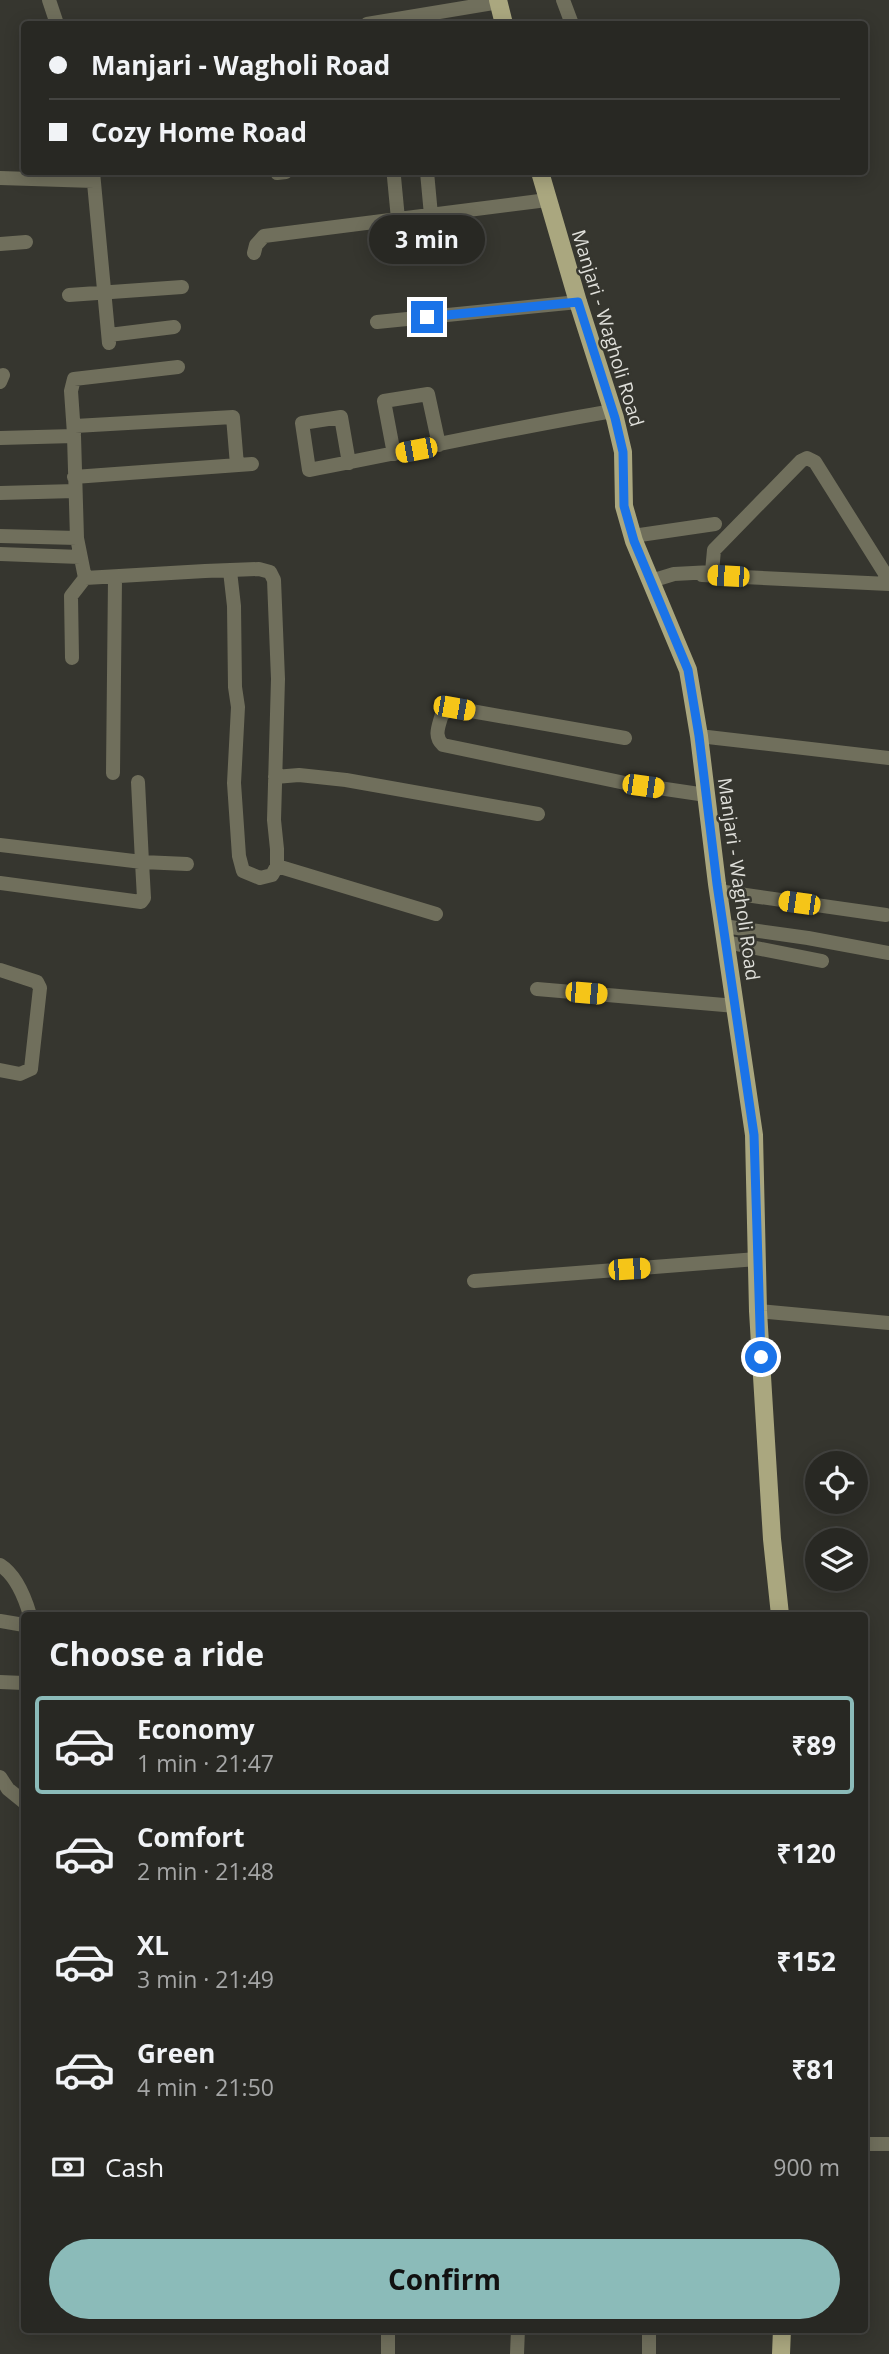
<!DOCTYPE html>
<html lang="en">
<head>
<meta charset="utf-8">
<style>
  :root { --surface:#282823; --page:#30302b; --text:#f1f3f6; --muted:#a5a6a6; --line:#444441; --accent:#8bbbb9 }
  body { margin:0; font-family:"Open Sans",sans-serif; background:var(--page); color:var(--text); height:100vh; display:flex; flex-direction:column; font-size:26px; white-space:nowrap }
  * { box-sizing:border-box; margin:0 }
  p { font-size:23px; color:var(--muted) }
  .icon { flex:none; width:38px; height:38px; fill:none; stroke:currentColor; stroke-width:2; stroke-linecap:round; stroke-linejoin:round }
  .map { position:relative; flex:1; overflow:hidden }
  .panel { position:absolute; left:21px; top:1612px; width:847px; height:721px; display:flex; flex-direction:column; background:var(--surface); border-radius:7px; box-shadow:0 4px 18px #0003,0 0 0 2px var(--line) }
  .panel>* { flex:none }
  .hud { position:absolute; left:21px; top:21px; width:847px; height:154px; border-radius:7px; box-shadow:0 4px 18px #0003,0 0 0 2px var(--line); display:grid; align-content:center; height:154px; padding:0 28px; background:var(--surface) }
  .controls { position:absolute; left:805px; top:1451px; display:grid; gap:14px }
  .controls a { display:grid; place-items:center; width:63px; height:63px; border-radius:50%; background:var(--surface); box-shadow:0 4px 18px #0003,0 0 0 2px var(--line); font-size:35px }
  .end { position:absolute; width:32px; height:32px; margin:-16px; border:9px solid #1a73e8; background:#fff; box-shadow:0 0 0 4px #fff }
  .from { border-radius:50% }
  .bubble { position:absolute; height:49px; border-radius:24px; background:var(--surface); box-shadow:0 4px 18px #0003,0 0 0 2px var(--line); font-size:23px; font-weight:700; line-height:49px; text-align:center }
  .car { position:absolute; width:21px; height:42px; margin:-21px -10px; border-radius:9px; box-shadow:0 0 5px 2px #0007; background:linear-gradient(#f5c518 24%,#345 0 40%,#f5c518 0 76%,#345 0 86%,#f5c518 0) }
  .hud b { display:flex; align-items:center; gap:24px; height:66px; font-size:26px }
  .hud b+b { border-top:2px solid var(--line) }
  .hud i { width:18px; height:18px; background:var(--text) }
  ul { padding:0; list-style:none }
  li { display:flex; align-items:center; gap:21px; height:98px; margin:0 14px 10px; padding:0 14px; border:4px solid transparent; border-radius:7px }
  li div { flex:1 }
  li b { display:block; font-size:26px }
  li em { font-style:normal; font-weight:700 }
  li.current { border-color:var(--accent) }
  li>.icon { width:63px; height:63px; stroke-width:1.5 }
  h2 { padding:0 28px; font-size:32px; line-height:84px }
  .pay { display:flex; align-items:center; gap:18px; height:77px; padding:0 28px; font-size:26px }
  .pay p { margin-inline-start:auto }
  .primary-button { display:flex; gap:14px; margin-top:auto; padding:14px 28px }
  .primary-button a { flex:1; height:80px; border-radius:42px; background:var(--accent); color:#111; font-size:28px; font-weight:700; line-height:80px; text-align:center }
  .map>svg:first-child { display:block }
</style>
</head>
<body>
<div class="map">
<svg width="889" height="2354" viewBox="0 0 889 2354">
  <rect width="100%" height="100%" fill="#36362f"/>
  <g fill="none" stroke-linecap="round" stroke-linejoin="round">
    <path stroke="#706f5c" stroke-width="14" d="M49,0L57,24
      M563,0L572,24
      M367,24L499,2
      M93,172L109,343
      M427,172L431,215
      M277,173L286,172
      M394,177L398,219
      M0,178L94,181
      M0,244L26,242
      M254,253L256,245L264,236L547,200
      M69,295L182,287
      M377,322L578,302
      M109,335L174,327
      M0,382L3,375
      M75,426L233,417L237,465
      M74,434L71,391L74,379L178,367
      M0,438L74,436L77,538L85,578L205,571L259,569L270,572L274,580L278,679L274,820L277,849V866L272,875L260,878L243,871L239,856L234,783L238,707L235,687L234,606L230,571
      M394,454L384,401L428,394L439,445
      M349,463L341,417L302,423L309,470C410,451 511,428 613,411
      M74,477L252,464
      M0,493L75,491
      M0,536L77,538
      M633,536L715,524
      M0,554L80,557
      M702,575L889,584
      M651,581L674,574L712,572L714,550L801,461L807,458L815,462L889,580
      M72,658L71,596L85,578
      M699,736L889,758
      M625,738L454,708L442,714C439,726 433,736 443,745L625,783L706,795
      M113,773L115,578
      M275,777L299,775L346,780L538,814
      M0,845L142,862L138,782
      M277,866L436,914
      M0,883L141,902L144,898L142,862L187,864
      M718,891L886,915
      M723,926L808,938L889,953
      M726,942L822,961
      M0,970L37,982L40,988L31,1069L20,1074L0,1070
      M537,989L736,1006
      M474,1281L757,1259
      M758,1311L889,1323
      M0,1565C16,1575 25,1598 30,1615
      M0,1621L24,1625
      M0,1682L24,1683
      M0,1777L8,1789L24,1802
      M864,2144H889
      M388,2329V2354
      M517,2354L518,2329
      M649,2354V2329"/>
    <path stroke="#aaa77f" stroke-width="18" d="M498,0L504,24
      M540,172L578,302L615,418L623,452L624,506L634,541L688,670L699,736L717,884L754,1135L758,1311L772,1539L780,1615
      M781,2354L782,2329"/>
  </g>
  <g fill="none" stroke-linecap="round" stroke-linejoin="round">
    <path stroke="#1a73e8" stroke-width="9" d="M427,317L578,302L615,418L623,452L624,506L634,541L688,670L699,736L717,884L754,1135L761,1357"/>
  </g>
  <g text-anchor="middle" stroke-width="5" stroke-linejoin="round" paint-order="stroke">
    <g font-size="19" fill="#dfdfda" stroke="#36362f">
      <text transform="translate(608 328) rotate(73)" y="7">Manjari - Wagholi Road</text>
      <text transform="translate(739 879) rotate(82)" y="7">Manjari - Wagholi Road</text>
    </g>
  </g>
</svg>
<div class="controls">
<a><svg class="icon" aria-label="locate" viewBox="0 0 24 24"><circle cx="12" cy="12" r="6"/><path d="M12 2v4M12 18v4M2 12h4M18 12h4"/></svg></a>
<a><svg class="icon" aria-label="layers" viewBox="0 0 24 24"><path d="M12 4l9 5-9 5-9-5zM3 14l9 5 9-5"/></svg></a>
</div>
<i class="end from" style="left:761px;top:1357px"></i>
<i class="end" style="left:427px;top:317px"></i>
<div class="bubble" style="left:369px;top:215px;width:116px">3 min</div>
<i class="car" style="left:416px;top:450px;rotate:259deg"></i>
<i class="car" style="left:728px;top:576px;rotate:273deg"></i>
<i class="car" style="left:454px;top:708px;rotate:100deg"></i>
<i class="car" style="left:643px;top:786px;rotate:98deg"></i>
<i class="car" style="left:799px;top:903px;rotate:278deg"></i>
<i class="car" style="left:586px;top:993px;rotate:95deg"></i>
<i class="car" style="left:629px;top:1269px;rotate:86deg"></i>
<div class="hud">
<b><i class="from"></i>Manjari - Wagholi Road</b>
<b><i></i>Cozy Home Road</b>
</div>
<section class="panel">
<h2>Choose a ride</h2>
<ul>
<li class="current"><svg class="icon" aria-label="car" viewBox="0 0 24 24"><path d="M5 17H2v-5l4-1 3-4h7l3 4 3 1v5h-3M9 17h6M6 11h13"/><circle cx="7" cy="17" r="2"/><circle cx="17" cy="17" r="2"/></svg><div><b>Economy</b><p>1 min · 21:47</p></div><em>₹89</em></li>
<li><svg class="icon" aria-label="car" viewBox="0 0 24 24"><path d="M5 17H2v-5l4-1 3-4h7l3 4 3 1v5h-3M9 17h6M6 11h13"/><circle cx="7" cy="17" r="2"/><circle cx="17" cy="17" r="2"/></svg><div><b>Comfort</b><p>2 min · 21:48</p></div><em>₹120</em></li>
<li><svg class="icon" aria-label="car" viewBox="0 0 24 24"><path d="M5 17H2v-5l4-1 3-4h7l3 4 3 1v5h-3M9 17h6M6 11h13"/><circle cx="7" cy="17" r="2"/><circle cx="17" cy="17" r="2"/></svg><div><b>XL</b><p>3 min · 21:49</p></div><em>₹152</em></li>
<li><svg class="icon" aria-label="car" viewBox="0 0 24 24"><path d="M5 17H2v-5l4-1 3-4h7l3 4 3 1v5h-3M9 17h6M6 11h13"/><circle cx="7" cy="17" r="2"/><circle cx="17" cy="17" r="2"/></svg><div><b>Green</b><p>4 min · 21:50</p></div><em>₹81</em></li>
</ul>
<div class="pay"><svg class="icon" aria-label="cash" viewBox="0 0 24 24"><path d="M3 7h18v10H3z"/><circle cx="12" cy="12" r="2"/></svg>Cash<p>900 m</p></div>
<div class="primary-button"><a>Confirm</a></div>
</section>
</div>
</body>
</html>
